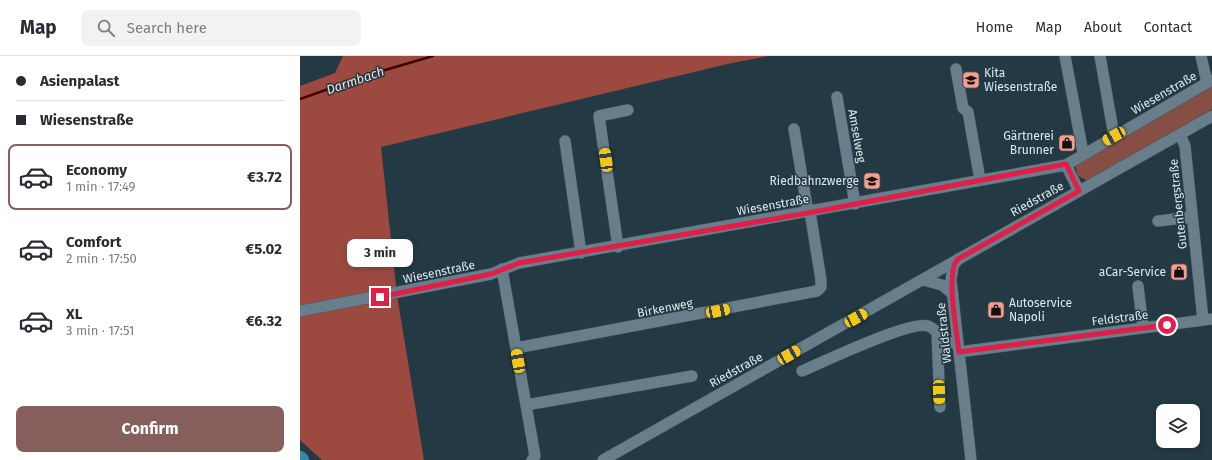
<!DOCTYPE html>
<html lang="en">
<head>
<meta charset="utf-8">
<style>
  :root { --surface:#fff; --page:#f2f2f3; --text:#2b2b33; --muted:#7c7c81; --line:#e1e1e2; --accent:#865e5c }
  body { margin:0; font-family:"Fira Sans",sans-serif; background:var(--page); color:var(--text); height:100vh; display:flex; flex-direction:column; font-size:15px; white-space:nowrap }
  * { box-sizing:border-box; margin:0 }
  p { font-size:13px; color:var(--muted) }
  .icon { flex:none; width:22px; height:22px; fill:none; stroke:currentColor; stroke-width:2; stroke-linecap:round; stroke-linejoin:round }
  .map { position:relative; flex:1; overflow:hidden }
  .panel { display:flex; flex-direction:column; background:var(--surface); width:300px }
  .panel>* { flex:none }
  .guide { display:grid; align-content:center; height:88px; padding:0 16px; background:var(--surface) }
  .buttons { position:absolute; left:856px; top:348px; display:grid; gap:8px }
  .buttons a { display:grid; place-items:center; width:44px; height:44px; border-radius:8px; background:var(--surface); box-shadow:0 2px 6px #0003; font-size:20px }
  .end { position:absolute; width:18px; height:18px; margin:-9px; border:5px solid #e11d48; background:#fff; box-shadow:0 0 0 2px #fff }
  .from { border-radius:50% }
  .bubble { position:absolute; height:28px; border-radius:8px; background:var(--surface); box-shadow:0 2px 6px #0003; font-size:13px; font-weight:700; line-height:28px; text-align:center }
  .car { position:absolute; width:12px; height:24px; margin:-12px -6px; border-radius:5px; box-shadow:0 0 3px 1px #0007; background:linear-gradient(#f5c518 24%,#345 0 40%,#f5c518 0 76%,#345 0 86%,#f5c518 0) }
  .guide b { display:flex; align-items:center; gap:14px; height:38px; font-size:15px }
  .guide b+b { border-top:1px solid var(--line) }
  .guide i { width:10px; height:10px; background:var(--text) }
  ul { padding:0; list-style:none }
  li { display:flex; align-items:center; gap:12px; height:66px; margin:0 8px 6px; padding:0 8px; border:2px solid transparent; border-radius:8px }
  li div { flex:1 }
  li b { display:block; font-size:15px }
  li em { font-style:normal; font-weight:700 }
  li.active { border-color:var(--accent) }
  li>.icon { width:36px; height:36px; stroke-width:1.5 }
  .button { display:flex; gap:8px; margin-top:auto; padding:8px 16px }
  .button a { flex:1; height:46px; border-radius:8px; background:var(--accent); color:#fff; font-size:16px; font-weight:700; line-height:46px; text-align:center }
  header { display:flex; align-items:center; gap:24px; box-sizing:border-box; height:56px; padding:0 20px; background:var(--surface); border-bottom:1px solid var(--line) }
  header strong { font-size:19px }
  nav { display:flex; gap:22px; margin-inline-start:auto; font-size:14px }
  .search { width:280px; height:36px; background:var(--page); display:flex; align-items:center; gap:10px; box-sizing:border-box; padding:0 14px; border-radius:8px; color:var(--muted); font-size:15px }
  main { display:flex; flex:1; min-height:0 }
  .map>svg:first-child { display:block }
</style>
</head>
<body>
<header>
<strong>Map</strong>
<div class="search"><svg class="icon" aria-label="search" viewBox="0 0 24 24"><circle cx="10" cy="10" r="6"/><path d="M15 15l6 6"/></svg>Search here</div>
<nav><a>Home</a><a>Map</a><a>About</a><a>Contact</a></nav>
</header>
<main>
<section class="panel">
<div class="guide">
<b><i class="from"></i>Asienpalast</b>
<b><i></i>Wiesenstraße</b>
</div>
<ul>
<li class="active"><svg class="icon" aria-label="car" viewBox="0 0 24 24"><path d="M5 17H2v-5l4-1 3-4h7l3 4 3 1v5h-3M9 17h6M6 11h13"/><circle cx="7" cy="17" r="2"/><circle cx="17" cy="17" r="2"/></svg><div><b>Economy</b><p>1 min · 17:49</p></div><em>€3.72</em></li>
<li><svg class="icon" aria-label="car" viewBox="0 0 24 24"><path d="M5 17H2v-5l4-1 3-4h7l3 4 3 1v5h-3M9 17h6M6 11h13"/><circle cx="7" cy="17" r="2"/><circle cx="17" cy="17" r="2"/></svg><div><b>Comfort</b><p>2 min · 17:50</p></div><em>€5.02</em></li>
<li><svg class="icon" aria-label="car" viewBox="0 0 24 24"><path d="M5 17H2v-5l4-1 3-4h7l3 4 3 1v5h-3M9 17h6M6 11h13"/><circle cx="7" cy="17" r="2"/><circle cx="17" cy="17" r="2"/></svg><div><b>XL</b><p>3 min · 17:51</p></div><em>€6.32</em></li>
</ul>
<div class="button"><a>Confirm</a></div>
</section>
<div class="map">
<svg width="912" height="404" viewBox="0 0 912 404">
  <rect width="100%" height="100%" fill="#233943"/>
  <path fill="#874e46" d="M912,28V53L788,125L778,120L775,109Z"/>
  <path fill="#9c4a40" d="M43,0H469L432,7L81,91L97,239L124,404H22L0,384V30L35,17Z"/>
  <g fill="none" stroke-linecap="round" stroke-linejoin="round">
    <path stroke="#3e0302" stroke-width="2.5" d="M0,43L68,19L133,0"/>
    <defs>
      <path id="minor" d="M765,0L783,97
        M800,0L814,80
        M901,0L907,27
        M656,13L663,52L668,56L680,124
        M537,41L555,148
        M494,73L508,157
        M880,78L885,90L903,264
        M265,85L281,197
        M766,109L779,135
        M858,165L892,161
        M318,191L299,60L328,54
        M658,203L653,210L651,224L671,404
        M202,213L235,400L232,404
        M623,224L642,229L653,238
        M838,230L843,272
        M0,255L191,218L219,207L766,109L912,24
        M637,277L640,351
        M216,292L517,235L521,231V224L510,156
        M659,296L912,263
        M502,315C523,306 611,264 628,270C635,272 642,282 647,287H658
        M226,349L392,320
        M303,404L912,60"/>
      <path id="major" d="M0,402L2,404"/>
    </defs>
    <use href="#minor" stroke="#455861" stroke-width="12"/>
    <use href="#major" stroke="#455861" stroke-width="15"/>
    <use href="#minor" stroke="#687f8b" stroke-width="11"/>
    <use href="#major" stroke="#318aac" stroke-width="14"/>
  </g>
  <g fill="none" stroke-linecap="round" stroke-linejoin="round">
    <path stroke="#e11d48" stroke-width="5" d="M80,241L191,218L219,207L508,157L766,108L779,135L658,203C645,215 657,277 659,296L867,269"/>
  </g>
  <defs>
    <symbol id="school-square" viewBox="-11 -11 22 22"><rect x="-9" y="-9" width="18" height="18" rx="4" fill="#f59d8f" stroke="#233943"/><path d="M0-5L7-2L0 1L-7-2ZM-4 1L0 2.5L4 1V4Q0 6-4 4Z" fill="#111"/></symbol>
    <symbol id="shop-square" viewBox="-11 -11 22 22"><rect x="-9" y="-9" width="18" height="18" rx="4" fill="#f59d8f" stroke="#233943"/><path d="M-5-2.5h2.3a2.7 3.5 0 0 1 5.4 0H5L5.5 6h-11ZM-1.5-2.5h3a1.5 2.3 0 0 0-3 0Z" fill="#111"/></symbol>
  </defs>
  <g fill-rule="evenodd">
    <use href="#school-square" x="661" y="14" width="20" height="20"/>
    <use href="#shop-square" x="757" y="77" width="20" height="20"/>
    <use href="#school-square" x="562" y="115" width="20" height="20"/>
    <use href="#shop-square" x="869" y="206" width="20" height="20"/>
    <use href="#shop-square" x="686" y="244" width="20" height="20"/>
  </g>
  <g text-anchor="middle" stroke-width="3" stroke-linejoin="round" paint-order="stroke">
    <g font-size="12" fill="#dbe8ee" stroke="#233943" text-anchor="end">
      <text x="684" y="21" text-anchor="start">Kita<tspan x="684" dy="14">Wiesenstraße</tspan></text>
      <text x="754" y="84">Gärtnerei<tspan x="754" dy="14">Brunner</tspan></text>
      <text x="559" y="129">Riedbahnzwerge</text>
      <text x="866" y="220">aCar-Service</text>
      <text x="709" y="251" text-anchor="start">Autoservice<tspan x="709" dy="14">Napoli</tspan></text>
    </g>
    <g font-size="12" fill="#dbe8ee" stroke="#233943">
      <text transform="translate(864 37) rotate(-30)" y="4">Wiesenstraße</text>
      <text transform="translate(557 80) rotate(80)" y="4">Amselweg</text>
      <text transform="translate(737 143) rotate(-29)" y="4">Riedstraße</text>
      <text transform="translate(878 148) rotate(-96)" y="4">Gutenbergstraße</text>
      <text transform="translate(473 149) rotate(-10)" y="4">Wiesenstraße</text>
      <text transform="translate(139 216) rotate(-12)" y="4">Wiesenstraße</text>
      <text transform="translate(365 252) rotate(-11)" y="4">Birkenweg</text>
      <text transform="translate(820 262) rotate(-7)" y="4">Feldstraße</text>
      <text transform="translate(644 277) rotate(-96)" y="4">Waldstraße</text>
      <text transform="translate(436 314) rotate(-29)" y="4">Riedstraße</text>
    </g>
    <g font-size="13" font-style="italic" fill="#f7deda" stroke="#233943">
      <text transform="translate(55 24) rotate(-19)" y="5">Darmbach</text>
    </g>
  </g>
</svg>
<div class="buttons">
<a><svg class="icon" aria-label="layers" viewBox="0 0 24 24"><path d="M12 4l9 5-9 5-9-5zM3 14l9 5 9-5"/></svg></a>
</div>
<i class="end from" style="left:867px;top:269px"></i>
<i class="end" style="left:80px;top:241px"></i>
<div class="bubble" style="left:47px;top:183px;width:66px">3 min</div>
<i class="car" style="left:814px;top:80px;rotate:241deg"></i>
<i class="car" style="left:306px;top:104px;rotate:352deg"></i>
<i class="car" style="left:418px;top:255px;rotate:79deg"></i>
<i class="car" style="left:556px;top:262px;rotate:61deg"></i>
<i class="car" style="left:489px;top:299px;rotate:60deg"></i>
<i class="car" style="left:218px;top:305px;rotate:350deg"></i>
<i class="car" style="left:639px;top:336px;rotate:178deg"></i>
</div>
</main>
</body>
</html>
